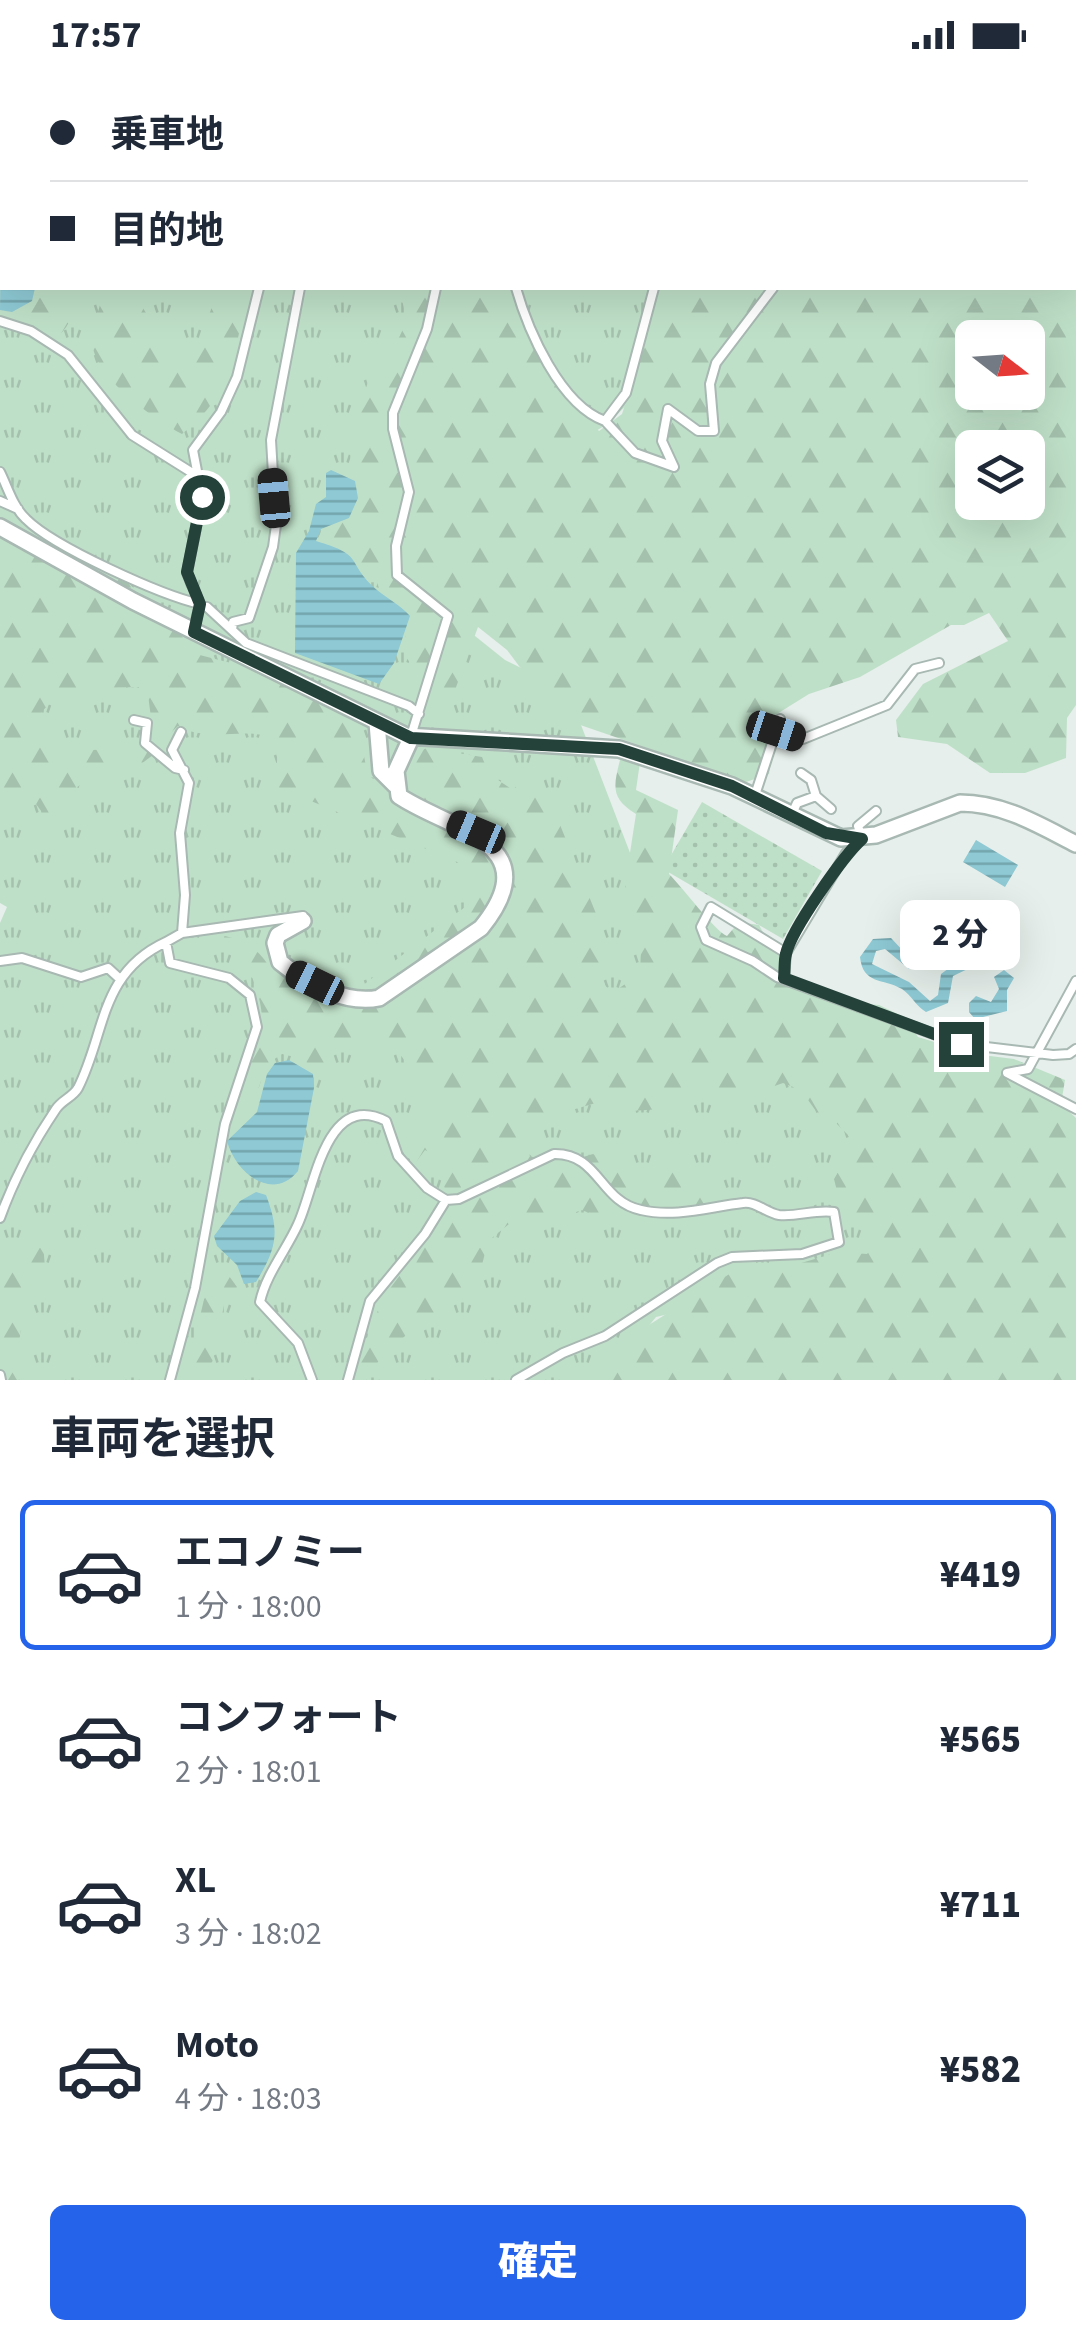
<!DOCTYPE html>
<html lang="ja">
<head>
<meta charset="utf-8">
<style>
  :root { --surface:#fff; --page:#f6f6f7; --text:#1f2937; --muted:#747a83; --line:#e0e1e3; --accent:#2563eb }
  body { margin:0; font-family:"Source Sans 3","Noto Sans JP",sans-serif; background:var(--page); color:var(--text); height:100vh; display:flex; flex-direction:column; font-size:38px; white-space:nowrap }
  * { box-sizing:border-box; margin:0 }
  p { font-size:32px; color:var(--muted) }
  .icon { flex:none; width:55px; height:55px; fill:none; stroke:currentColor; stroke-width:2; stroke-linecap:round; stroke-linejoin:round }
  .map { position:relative; height:1310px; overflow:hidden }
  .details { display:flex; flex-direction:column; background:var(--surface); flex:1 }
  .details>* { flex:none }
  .top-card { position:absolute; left:0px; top:0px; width:1078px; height:220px; box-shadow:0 10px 40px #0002; display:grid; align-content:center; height:220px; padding:0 50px; background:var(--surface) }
  .needle { width:65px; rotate:107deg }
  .buttons { position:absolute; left:955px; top:250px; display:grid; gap:20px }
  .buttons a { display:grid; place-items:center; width:90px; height:90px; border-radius:15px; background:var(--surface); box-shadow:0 10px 40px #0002; font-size:50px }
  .end { position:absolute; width:45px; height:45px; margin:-22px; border:12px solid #24423a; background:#fff; box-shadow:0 0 0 5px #fff }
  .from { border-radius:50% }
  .bubble { position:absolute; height:70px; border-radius:15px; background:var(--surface); box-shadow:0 10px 40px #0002; font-size:32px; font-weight:800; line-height:70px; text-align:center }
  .car { position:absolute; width:30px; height:60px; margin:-30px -15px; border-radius:12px; box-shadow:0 0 8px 2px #0007; background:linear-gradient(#222 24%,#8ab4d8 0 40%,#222 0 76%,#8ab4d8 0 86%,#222 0) }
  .top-card b { display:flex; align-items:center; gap:35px; height:95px; font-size:38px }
  .top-card b+b { border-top:2px solid var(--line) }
  .top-card i { width:25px; height:25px; background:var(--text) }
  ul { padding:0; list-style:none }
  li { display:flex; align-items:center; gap:30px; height:150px; margin:0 20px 15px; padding:0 30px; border:5px solid transparent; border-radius:15px }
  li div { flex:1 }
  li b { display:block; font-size:38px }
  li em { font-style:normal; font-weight:800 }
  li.active { border-color:var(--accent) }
  li>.icon { width:90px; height:90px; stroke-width:1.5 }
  h2 { padding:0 50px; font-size:45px; line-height:120px }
  .primary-button { display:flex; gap:20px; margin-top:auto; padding:20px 50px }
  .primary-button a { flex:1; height:115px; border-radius:15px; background:var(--accent); color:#fff; font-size:40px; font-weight:800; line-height:115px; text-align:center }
  .status { display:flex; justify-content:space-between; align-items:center; height:70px; padding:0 50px; background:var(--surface); direction:ltr }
  .status svg { height:28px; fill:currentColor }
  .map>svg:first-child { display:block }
</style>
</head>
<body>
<div class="status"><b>17:57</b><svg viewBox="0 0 49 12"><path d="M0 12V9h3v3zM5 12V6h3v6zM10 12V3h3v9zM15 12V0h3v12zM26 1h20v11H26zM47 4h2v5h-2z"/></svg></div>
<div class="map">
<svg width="1076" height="1310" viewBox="0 0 1076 1310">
  <defs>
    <pattern id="grass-tufts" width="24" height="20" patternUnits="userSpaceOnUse" patternTransform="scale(2.5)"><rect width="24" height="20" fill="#bfe0c8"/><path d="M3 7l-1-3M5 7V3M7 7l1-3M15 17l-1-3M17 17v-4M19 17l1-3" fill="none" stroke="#a4c1ad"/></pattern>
    <pattern id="forest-firs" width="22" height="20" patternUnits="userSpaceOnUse" patternTransform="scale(2.5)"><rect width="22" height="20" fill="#bfe0c8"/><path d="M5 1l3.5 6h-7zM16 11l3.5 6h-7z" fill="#a4c1ad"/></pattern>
    <pattern id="park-dots" width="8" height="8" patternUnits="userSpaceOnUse" patternTransform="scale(2.5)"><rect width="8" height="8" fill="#bfe0c8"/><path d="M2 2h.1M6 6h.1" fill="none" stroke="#a4c1ad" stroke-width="1.8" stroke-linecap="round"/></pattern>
    <pattern id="water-rules" width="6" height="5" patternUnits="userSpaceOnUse" patternTransform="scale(2.5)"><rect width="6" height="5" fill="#8ec9d4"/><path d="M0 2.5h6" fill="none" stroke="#74a5ad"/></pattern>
  </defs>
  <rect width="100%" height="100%" fill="#e6efeb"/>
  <path fill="url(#grass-tufts)" d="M0,0H912L2,2V218H740L609,353L511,413L470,562L505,590L568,621L691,942L976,1045L923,1226L732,1203L673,1243L656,1247L605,1310H0V853L7,837L0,833Z"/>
  <path fill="url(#forest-firs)" fill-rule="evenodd" d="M916,0H1076V635L1067,648L1066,688L1025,703H990L947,674L898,667L896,650L923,614L1008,571L989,543L964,555H951L860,607L809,624L764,652L774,674L769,704L746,712L557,647L507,580L478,557L455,620L434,627L406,587C409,561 402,549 383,531L377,512L359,513L333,471L318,468L322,461L355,447C365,419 350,407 350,380C350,357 361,334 368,312C375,286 421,268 399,224L402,218H510C527,276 558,317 599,361L622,344L663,218H1075V2ZM972,268H1028V322H972ZM972,378H1028V432H972Z
    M41,218H69C80,234 71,256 56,268L11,249L32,239Z
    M101,218H144L140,233L164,273L183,291L200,269L219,218H249C234,277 236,322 182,364C154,349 93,307 92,271C91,253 104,236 101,218Z
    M20,458C35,467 50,466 64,473C105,492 174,543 192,583L254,599L351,648L361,671L368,706L385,715L414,683L427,678L482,687L489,704L513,720L524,707L541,708L597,846L602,912L612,923L640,904L641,879L625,815L636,744C611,729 613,717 620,690L640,692L636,720L678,740L669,804C682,817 716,862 727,866L739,852L759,855L766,868L786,878L783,915L851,933L879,935L906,948L918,967L974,984L1014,989L1065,1010L1061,1034L1076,1048V1310H593L633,1265L731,1203L801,1193L839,1182L867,1184L879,1170L861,1150L842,1141L834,1109L855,1072L831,1048L818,1044L801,1020L783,1013L732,1031L703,1025L708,1013L697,1003L691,1005L676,1038L631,1041L606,1030L548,1047L525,1059L529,1085L550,1097L593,1084L615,1093L669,1097L725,1126L741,1124L752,1128L755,1134L717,1154L693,1148L639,1159L581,1140L560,1149L519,1146L488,1171L480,1203L446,1240L417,1255L380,1289L366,1310H356L370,1257L386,1224L449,1139C448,1117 437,1105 433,1084L425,1080L416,1092L406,1087L402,1072L420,1054L435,1055L439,1043L435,1031L387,967L356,977L341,976L330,985L327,998L319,1000L299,988L282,984L267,994L255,1028L243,1029C243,1005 254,989 260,967C267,942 255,912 244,889L206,874L214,865C240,866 261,879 272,902C292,905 320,923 341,932L469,834L474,811L462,794L299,726L285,728L276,712L278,672C253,653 212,675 178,656L160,673L154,671L147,617L63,619L35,649L34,676C62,684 113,681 141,672L153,685L137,697L99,702L67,724L71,735L66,744L47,749L36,734L14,738L0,759V462Z
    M31,1167L43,1174L46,1209L23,1247L14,1303L18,1310H3L0,1197Z
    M224,1199L237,1217L224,1235L213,1290L203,1310H185L206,1221L215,1200Z"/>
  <path fill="url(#park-dots)" d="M702,732L822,801L783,869L663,799Z"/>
  <path fill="url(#water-rules)" fill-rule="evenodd" d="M2,102V218H35L32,231L12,242L0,240Z
    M331,400L355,411L358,428L349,448L321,459L316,471C367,486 344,491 377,520C388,529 400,535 410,546L394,593L379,614L295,583L296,483L309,461L316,434L326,427V403Z
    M976,770L1018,795L1005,817L963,792Z
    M966,847L980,853L990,873L983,875L978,894L953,906L948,933L926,942C916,936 911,925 902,919C883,908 863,915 860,887L873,869L891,868L906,884L922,890L933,884L942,862L964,855ZM954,868L966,869L971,882L941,904L938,925L930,931L909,912L872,894L876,881L885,879L909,899H933L945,888Z
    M1004,900L1014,908L1007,920V941L975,949L969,942V933L976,926L991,932L999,919L994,907Z
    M289,990L313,1004L314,1018L298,1101C272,1133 235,1102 227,1071L257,1042L267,1004L275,993Z
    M256,1122L266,1125C280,1162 277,1178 256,1212L244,1214L237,1195L217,1176L214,1166L240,1131Z"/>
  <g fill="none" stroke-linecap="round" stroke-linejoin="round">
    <defs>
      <path id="lane" d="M446,0L447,2
        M190,2L191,0
        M298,2V0
        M335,2V0
        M418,2L419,0
        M870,2L871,0
        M516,218C528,260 560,335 605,351L626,323L654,218
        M0,251L31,261L68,285L132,365L194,404
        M605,351L635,383L674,397L662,371L668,339L698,361H714L710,314L716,293L773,218
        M0,402C8,418 13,437 26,449C54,477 161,525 200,534
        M0,431L18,439
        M207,537L246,573L409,636L419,644
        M194,559L200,534L187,503L202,427L193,380L221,342L237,307L259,218
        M232,560L233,552L249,548L273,477L276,455L271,370L300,218
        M134,650L147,653L145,673L175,698L184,700
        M776,661L803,669L887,635L915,599L939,593
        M411,666L448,546L397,505L396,476L409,422L393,359V343L427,259L436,218
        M801,703L811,710L816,726
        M755,725L780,649
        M791,746L797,733L816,726L831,739
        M182,863L303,846
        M166,872L182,863L185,825L180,763L189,713L172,680L181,662
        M786,883L846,783L862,769L858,756L876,741
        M0,891L22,888L81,907L108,898L120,909
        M784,908L786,883L711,837L701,857L706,870L753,891L777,907L961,974L1053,985L1069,984L1076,979
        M1076,911L1028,999L1007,1003L1076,1039
        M0,1148C14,1109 33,1073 56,1039C62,1030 73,1027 78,1018C106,963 99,903 166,872L170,893L229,908L250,925L257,957L225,1054L195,1218L170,1310
        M0,1305L1,1310
        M312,1310L298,1273L260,1232C266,1204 287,1179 298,1154C315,1118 325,1020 386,1051L398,1086L427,1118L446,1130L459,1129L554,1084C599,1083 600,1132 641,1140C675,1148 709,1137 743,1133C756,1131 766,1143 779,1145C797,1147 816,1139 834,1142L839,1172L802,1184L732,1187L717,1193L605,1266L563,1283L516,1310
        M348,1310L370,1231L425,1164L446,1130"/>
      <path id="street" d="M0,457L133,531L406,666L619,679L732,716L841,768L876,765L960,733C1003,733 1039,755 1076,774
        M377,653L381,701L395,715
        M303,851L278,865L275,873L280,892C305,913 346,935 379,928L481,858C551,772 449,760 399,726L396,701L411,668"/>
    </defs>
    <use href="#lane" stroke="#a8b8b2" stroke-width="12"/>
    <use href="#street" stroke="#a8b8b2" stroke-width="20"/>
    <use href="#lane" stroke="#fff" stroke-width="8"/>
    <use href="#street" stroke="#fff" stroke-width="15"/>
  </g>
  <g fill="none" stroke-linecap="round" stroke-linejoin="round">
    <path stroke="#24423a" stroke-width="12" d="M202,427L187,502L200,534L194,562L411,668L619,679L732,716L826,763L862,769C844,785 791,860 786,884C784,891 785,900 784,908L961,974"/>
  </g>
</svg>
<div class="buttons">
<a><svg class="needle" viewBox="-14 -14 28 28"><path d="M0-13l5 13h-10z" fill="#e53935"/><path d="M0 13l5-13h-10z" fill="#747a83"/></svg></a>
<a><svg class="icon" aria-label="layers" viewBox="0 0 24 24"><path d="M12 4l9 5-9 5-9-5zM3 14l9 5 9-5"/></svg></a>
</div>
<i class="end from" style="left:202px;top:427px"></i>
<i class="end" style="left:961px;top:974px"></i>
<div class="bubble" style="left:900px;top:830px;width:120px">2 分</div>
<i class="car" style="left:274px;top:428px;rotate:355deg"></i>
<i class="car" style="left:776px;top:661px;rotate:108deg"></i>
<i class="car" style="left:476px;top:762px;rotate:293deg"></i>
<i class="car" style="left:315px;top:913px;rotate:296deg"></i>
<div class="top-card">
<b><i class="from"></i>乗車地</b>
<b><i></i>目的地</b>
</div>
</div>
<section class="details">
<h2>車両を選択</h2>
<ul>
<li class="active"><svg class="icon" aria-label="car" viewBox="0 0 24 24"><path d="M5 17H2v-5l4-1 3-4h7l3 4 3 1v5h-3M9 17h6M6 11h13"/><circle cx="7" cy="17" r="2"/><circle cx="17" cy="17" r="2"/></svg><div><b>エコノミー</b><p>1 分 · 18:00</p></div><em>¥419</em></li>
<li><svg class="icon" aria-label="car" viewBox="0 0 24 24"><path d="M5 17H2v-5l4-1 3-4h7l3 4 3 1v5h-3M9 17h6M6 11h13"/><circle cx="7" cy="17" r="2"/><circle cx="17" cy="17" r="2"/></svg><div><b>コンフォート</b><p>2 分 · 18:01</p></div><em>¥565</em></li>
<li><svg class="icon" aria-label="car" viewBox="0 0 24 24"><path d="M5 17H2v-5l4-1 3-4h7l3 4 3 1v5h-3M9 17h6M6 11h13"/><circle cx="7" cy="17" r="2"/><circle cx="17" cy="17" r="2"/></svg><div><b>XL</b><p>3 分 · 18:02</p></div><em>¥711</em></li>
<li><svg class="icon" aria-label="car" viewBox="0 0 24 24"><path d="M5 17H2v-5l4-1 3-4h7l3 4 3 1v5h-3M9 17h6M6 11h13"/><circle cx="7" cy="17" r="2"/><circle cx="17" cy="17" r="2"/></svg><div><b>Moto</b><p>4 分 · 18:03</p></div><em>¥582</em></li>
</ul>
<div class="primary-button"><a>確定</a></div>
</section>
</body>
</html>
